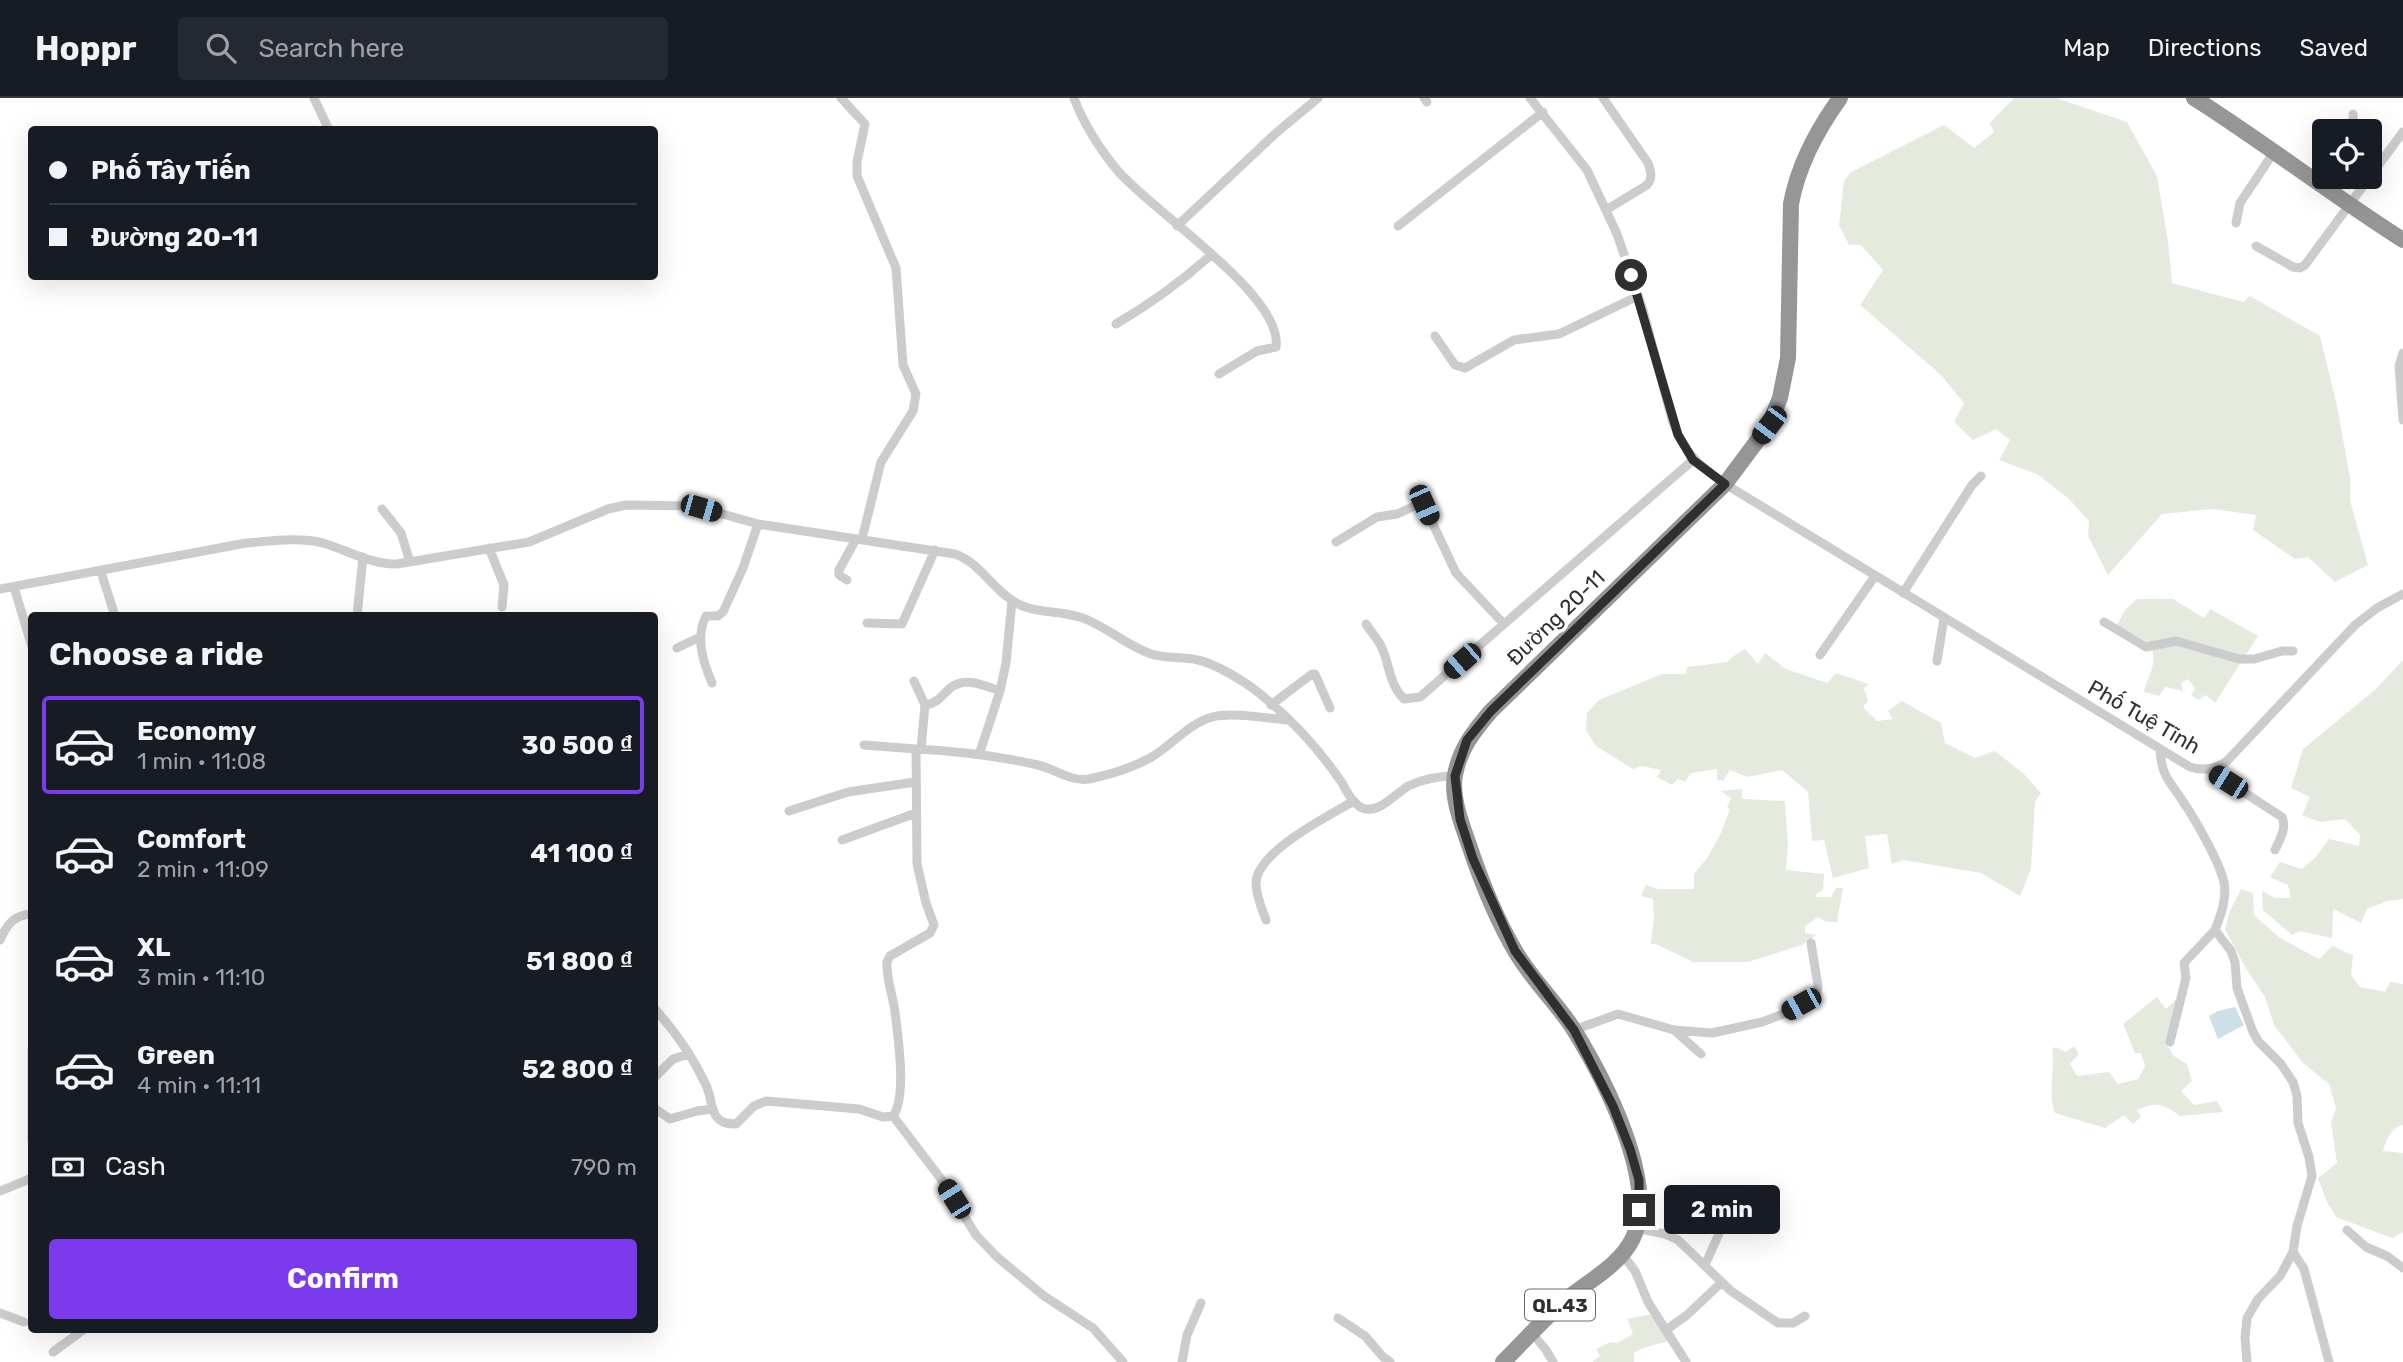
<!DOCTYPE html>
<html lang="en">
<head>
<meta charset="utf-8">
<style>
  :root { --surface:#171b24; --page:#242831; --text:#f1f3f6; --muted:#9ea1a6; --line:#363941; --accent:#7c3aed }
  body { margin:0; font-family:Rubik,sans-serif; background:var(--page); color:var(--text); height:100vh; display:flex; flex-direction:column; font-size:26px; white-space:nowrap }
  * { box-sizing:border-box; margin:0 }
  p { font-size:23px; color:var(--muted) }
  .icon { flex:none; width:38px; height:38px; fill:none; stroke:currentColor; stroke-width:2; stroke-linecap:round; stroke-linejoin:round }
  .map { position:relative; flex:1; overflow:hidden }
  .sheet { position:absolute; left:28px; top:514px; width:630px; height:721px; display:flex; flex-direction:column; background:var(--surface); border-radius:7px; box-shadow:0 7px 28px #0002 }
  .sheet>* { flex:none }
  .guide { position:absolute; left:28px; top:28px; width:630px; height:154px; border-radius:7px; box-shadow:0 7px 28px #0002; display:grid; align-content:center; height:154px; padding:0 21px; background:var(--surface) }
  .tools { position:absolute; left:2312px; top:21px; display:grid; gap:14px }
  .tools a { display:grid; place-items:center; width:70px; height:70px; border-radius:7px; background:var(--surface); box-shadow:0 7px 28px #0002; font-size:35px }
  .end { position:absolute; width:32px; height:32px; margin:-16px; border:9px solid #2f2f2f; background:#fff; box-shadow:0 0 0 4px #fff }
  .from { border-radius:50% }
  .bubble { position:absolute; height:49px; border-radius:7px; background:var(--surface); box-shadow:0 7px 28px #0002; font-size:23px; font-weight:700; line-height:49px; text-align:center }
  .car { position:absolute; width:21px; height:42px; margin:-21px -10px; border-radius:9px; box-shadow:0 0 5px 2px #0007; background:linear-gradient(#222 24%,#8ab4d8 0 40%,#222 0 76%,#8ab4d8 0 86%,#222 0) }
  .guide b { display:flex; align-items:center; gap:24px; height:66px; font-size:26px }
  .guide b+b { border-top:2px solid var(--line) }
  .guide i { width:18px; height:18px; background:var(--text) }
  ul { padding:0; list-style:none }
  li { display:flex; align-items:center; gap:21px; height:98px; margin:0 14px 10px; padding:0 7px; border:4px solid transparent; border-radius:7px }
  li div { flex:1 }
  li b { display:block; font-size:26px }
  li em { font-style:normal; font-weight:700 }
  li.current { border-color:var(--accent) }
  li>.icon { width:63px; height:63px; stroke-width:1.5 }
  h2 { padding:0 21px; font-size:32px; line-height:84px }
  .pay { display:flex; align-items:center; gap:18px; height:77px; padding:0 21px; font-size:26px }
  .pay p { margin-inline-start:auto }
  .button { display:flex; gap:14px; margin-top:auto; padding:14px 21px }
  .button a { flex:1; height:80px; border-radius:7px; background:var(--accent); color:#fff; font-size:28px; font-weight:700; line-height:80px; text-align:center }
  header { display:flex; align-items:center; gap:42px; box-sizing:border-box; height:98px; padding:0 35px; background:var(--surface); border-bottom:2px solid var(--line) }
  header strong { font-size:33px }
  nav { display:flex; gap:38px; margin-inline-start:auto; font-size:24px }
  .search { width:490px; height:63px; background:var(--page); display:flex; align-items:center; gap:18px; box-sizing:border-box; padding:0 24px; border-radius:7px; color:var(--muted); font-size:26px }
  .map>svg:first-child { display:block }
</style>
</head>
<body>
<header>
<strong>Hoppr</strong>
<div class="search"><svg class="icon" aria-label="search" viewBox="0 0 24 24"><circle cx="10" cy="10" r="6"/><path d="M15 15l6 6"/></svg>Search here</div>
<nav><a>Map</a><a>Directions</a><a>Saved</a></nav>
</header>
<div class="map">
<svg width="2403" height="1264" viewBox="0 0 2403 1264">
  <rect width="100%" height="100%" fill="#fff"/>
  <path fill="#e5eade" d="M2014,0H2056L2127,24L2157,78L2168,143L2172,185L2243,204L2250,198L2320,238L2337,308L2350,379V402L2368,467L2335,484L2308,459L2295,461L2253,432L2256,417L2213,411L2162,416L2108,477L2088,438L2089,423L2068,400L2037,376L1999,362L2010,342L1996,331L1973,342L1954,324L1964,305L1940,276L1860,207L1883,172L1861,147H1849L1839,127L1844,83L1851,74L1944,27L1974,50L1994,34L1990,25Z
    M2137,501H2173L2204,520L2210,511L2258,538L2215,605L2206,597L2198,602L2191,597L2195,590L2188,581L2181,585L2183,593L2165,589L2159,598L2144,594C2148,575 2160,564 2149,545L2117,527L2125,512Z
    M1745,551L1758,566L1765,555L1786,571L1827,585L1836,575L1869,586L1864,590L1868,603L1863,609L1877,623L1893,621L1888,613L1902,603L1941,625L1945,645L1975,660L1995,653L2024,676L2041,695L2035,704L2031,771L2020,798L1981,775L1904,762L1892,766L1887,736L1865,738L1869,770L1833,780L1824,742L1812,743L1808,694L1782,672L1747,679L1730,672L1723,683L1717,681V671L1691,675L1685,684L1678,681L1672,687L1657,679L1661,672L1642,668L1633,671L1596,648L1586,632L1587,615L1599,602L1662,576H1686L1687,569L1727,564L1732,559Z
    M2403,562V801L2387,803L2367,811L2361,825L2333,811L2332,840L2300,833L2292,837L2263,812L2262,793L2275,800H2291L2288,787L2270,779L2280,764L2302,771L2315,760L2329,741L2359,748L2360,737L2345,721L2320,724L2302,717L2310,699L2291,690L2303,651L2376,591Z
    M1742,691V701L1785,703L1788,747L1786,772L1824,776L1823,792L1816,796V799H1831L1836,790H1843L1837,824H1826L1818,819L1805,828V835L1816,837L1802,847L1748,864H1693L1656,846H1651L1654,818L1653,801L1641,798L1646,787L1657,791H1694V776L1708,759L1721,735L1730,711L1727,710L1731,700L1721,693Z
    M2241,791L2253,795L2254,817L2280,840L2319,861L2332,848L2353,857L2351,877L2360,889L2385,894L2390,884L2403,886V1027C2391,1029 2386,1043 2383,1053L2403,1055V1134L2392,1140L2336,1119L2326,1102L2318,1080L2337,1065L2331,1024L2336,1010L2329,986L2303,965L2274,927L2265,899L2245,869L2225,831L2230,813Z
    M2157,899L2166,911L2178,899L2166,946L2174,958L2187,966L2192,983L2181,993L2194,1007L2217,1003L2223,1014L2180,1018C2164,1006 2156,1003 2137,1012L2141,1019L2133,1026L2124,1017L2105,1030L2055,1015C2047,994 2056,971 2052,951L2056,949L2066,954L2074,948L2079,956L2070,966L2077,978L2109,974L2118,986L2138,981L2145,968L2141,955H2135L2123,926Z
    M1652,1216L1668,1243C1656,1247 1644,1248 1634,1255V1264H1592L1600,1258L1596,1251L1610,1244L1617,1245L1633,1236L1627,1221Z"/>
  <path fill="#cddfe7" d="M2235,909L2244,927L2218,941L2209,918L2218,913Z"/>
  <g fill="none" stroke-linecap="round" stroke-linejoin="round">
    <path stroke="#ccc" stroke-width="9" d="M314,0L329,32
      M841,0L865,26L857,64V78L896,170L903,267L916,296L913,313L881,364L862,441
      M1074,0C1083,25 1101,53 1118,73C1152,113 1284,198 1276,249L1257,253L1219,276
      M1424,0L1427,4
      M1530,0L1587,72L1617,136L1643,212L1672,322C1684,354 1698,367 1725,386L2190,669C2203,673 2216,671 2227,663L2355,527L2377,510L2403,496
      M1603,0L1648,65C1651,74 1653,80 1647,87L1606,112
      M2353,16L2354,33
      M2236,125L2240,105L2274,54
      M1177,128L1276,35L1318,0
      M1398,128L1543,14
      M2256,148L2293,169L2300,170L2305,167L2403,34
      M1116,226C1150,206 1181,184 1211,157
      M1435,238L1455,267L1465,270L1514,242L1559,236L1638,198
      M2403,255L2399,268L2403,322
      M382,411L401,435L410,464
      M1336,444L1377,419L1397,416L1421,405L1424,407L1456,475L1504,526
      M489,450L504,487L502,509
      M101,474L115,518
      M847,482L839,477V472L856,441
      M14,489L32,549
      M0,491L246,445C272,443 298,439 323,445C347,452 372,467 397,466L529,444L608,411L626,407L694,408L758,426L955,456C980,465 992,490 1013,503C1032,516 1058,512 1080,519C1105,527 1125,547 1151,556C1166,561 1183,558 1198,562C1216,566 1244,583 1259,595C1290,620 1320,652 1342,685C1347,694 1355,710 1367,711C1381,713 1397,695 1408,688C1423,681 1438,678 1455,678
      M1903,495L1972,387L1981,378
      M357,518L363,459
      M2104,524L2146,549L2176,543L2239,561H2254L2282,553H2293
      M867,525L902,526L935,452
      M1366,526C1371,534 1378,541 1382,550C1390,568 1389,586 1404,601L1420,599L1693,362
      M677,550L700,539
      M1820,557L1875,478
      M1937,563L1944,520
      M914,583L925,607L921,651
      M712,585C703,564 695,539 706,518H718L723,514L743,470L758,426
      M925,607C937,605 941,599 949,591C964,578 983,587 1000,593
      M1271,607L1312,576H1315L1330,610
      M864,647L916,651
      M2160,651C2162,681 2169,681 2184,705C2196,723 2219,763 2224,784C2227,800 2221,817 2215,832L2231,853L2235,864L2237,890L2253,934L2258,943L2281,966L2293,984L2297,998L2298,1025L2309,1059L2312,1078L2297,1128L2293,1154L2280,1178L2258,1201L2247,1220L2245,1240L2247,1264
      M979,657L1000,593L1006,565L1012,503
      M2208,671L2282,719C2287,730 2280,741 2275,752
      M789,713L848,694L915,684
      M842,742L916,715
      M1266,822C1262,811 1256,798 1256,785C1256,754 1330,717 1354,703
      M0,842C7,826 14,817 32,816
      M654,910C675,933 693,959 706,987C711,997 710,1009 716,1018C721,1025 728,1026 736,1026L754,1008L766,1003L859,1011L883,1019L893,1018C907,1000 898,938 895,914C893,897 886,881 887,864L890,858L930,835L934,827L926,805L917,766L916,651C957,653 998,658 1038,667C1055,671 1071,684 1089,681C1108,677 1132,670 1150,660C1171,648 1188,626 1212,619C1232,614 1265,620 1287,622
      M1574,932L1618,916L1674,932L1712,935L1762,924L1786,915L1816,898L1818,888L1811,845
      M1675,933L1701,956
      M2170,944L2186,880L2184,865L2215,832
      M32,952V1043
      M654,980L673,961L689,956
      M654,1010L670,1021L697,1013L713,1011
      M893,1018L941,1081L976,1137L997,1159L1044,1198L1093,1230L1123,1264
      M0,1093L32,1080
      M1636,1130L1665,1136L1678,1142L1731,1193L1778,1225H1793L1805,1218
      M2347,1132L2366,1149L2387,1158L2403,1170
      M2293,1154L2304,1171L2329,1264
      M1622,1156L1635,1173L1648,1204L1686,1264
      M1705,1167L1722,1129L1747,1106
      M0,1215L24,1224
      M1338,1220L1365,1238L1383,1259L1390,1264
      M1666,1232L1687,1217L1722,1184
      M1532,1235L1546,1252L1553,1264
      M53,1254L83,1232
      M1182,1264L1187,1237L1201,1205"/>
    <path stroke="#969696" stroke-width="16" d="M2194,0C2265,45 2332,97 2403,142
      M1503,1264C1523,1244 1542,1223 1563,1204C1586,1184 1619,1169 1633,1140C1659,1085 1603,979 1574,932C1557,905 1533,883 1517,856C1497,823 1480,780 1468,744C1461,724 1451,698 1455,677C1460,650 1474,633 1491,613L1725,386L1769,327L1780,300L1788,260L1791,106C1798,67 1817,32 1840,0"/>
  </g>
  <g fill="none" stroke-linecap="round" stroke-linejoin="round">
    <path stroke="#2f2f2f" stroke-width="9" d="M1631,177L1678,337L1693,362L1725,386L1491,613L1467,642L1455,678L1460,721L1473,761L1515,853L1574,932L1613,1008L1630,1051L1639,1082V1112"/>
  </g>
  <g text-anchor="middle" stroke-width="7" stroke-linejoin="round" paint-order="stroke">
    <rect fill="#fff" stroke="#6d6d6d" stroke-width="2" x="1525" y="1191.5" width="70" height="31" rx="5"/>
    <g font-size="19" font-weight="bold" fill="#2f2f2f">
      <text x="1560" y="1214">QL.43</text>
    </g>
    <g font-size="21" fill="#2f2f2f" stroke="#fff">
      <text transform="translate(1556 520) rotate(-44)" y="7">Đường 20-11</text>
      <text transform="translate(2144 619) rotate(30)" y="7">Phố Tuệ Tĩnh</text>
    </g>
  </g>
</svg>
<div class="tools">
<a><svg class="icon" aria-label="locate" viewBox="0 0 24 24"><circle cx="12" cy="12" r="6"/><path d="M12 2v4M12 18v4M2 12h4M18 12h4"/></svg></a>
</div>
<i class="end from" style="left:1631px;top:177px"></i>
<i class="end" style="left:1639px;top:1112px"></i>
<div class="bubble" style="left:1664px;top:1087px;width:116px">2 min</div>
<i class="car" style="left:1769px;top:327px;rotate:217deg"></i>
<i class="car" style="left:1424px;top:407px;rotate:156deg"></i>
<i class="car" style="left:701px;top:410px;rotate:106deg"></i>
<i class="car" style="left:1462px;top:563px;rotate:229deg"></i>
<i class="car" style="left:2228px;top:684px;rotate:302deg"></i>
<i class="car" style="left:1801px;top:906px;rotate:241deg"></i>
<i class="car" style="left:954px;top:1101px;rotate:328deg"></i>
<div class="guide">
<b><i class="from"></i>Phố Tây Tiến</b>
<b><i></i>Đường 20-11</b>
</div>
<section class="sheet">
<h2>Choose a ride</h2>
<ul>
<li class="current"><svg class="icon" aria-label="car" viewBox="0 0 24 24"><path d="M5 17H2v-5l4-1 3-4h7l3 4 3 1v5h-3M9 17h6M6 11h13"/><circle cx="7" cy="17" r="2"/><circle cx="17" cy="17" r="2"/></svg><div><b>Economy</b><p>1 min · 11:08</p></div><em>30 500 ₫</em></li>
<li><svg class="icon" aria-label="car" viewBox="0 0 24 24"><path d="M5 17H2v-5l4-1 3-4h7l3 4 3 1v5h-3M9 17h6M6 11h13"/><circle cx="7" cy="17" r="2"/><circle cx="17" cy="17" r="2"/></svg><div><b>Comfort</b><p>2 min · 11:09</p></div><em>41 100 ₫</em></li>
<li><svg class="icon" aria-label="car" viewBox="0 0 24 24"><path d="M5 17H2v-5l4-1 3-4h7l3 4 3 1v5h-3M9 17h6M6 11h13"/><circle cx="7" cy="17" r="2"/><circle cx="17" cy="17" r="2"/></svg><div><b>XL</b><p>3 min · 11:10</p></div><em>51 800 ₫</em></li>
<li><svg class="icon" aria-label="car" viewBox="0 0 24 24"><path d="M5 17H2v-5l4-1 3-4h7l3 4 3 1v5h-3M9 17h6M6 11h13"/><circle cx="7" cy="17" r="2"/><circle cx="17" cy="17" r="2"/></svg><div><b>Green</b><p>4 min · 11:11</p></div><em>52 800 ₫</em></li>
</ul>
<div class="pay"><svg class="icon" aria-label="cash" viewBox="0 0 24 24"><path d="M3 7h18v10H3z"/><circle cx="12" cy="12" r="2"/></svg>Cash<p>790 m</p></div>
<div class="button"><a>Confirm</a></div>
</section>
</div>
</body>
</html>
